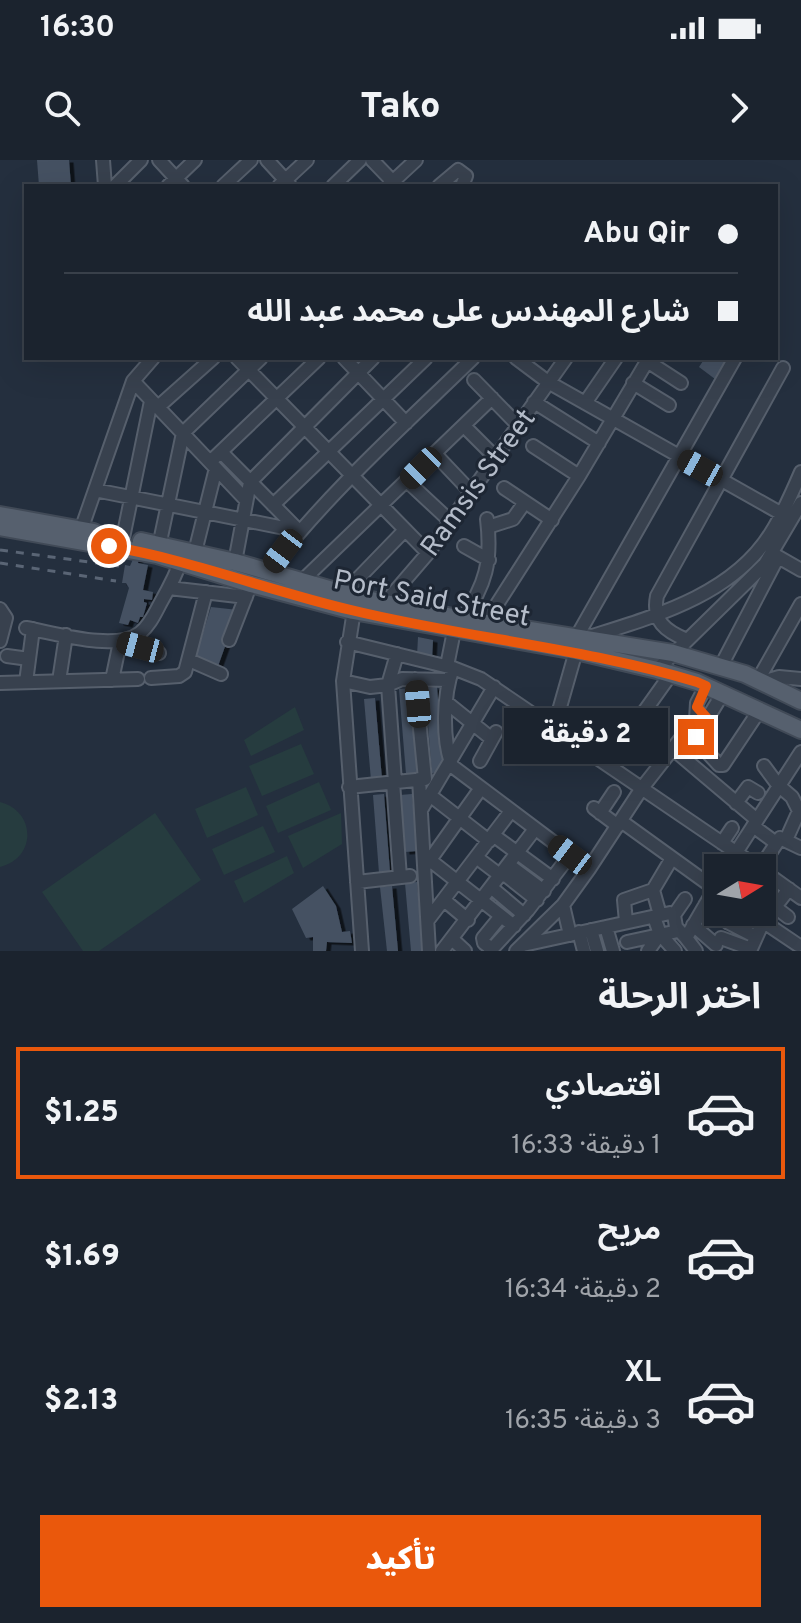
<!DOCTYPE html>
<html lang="ar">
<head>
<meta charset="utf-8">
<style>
  :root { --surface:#1b232e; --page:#282f3a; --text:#f1f3f6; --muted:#a0a4aa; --line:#39404a; --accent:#ea580c }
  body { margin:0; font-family:Overpass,"Noto Sans Arabic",sans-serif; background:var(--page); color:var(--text); direction:rtl; height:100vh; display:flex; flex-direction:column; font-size:30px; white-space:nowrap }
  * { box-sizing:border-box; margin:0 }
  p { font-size:26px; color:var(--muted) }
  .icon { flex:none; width:44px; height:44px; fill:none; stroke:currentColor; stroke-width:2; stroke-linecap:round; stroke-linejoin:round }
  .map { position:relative; height:791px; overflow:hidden; direction:ltr }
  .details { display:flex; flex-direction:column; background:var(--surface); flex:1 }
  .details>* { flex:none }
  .hud { position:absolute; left:24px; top:24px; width:754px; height:176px; border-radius:0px; box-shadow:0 8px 32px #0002,0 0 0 2px var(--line); direction:rtl; display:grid; align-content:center; height:176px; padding:0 40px; background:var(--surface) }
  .needle { width:52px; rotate:79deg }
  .fabs { position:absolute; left:704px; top:694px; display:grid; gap:16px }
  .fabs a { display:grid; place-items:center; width:72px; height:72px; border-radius:0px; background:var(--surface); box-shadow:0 8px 32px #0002,0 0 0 2px var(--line); font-size:40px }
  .end { position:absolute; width:36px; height:36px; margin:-18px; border:10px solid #ea580c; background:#fff; box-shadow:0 0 0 4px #fff }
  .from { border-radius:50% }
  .bubble { position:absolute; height:56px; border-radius:0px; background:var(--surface); box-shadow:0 8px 32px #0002,0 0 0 2px var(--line); font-size:26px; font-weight:800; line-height:56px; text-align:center; direction:rtl }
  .car { position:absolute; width:24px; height:48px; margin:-24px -12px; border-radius:10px; box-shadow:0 0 6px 2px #0007; background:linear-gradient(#222 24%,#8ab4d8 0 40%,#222 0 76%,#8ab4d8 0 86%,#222 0) }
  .hud b { display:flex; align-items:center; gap:28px; height:76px; font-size:30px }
  .hud b+b { border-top:2px solid var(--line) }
  .hud i { width:20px; height:20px; background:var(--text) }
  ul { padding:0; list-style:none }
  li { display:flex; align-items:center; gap:24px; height:132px; margin:0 16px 12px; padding:0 24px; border:4px solid transparent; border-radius:0px }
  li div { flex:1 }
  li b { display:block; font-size:30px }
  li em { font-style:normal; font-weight:800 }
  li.on { border-color:var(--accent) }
  li>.icon { width:72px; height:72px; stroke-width:1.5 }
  h2 { padding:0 40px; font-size:36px; line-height:96px }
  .button { display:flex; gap:16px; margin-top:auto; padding:16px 40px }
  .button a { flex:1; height:92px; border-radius:0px; background:var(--accent); color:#fff; font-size:32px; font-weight:800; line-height:92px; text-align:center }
  .status { display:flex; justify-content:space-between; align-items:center; height:56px; padding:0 40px; background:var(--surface); direction:ltr }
  .status svg { height:22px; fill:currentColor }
  header { display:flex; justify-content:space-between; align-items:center; height:104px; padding:0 40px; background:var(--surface); font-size:36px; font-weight:800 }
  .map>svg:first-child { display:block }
</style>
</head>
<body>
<div class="status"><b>16:30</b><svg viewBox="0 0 49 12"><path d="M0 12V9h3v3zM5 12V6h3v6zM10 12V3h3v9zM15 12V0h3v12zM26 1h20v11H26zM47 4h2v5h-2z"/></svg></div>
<header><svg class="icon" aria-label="forward" viewBox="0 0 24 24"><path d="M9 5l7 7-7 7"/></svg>Tako<svg class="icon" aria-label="search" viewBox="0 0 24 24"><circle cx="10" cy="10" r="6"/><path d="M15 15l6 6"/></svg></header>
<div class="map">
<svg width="801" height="791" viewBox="0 0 801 791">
  <defs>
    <filter id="shadow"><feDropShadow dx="4.5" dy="2.5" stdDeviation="0" flood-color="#0009"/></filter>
  </defs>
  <rect width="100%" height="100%" fill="#242f3e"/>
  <path fill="#263c3f" d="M295,547L304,570L251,596L244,580Z
    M301,584L314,614L262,636L249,606Z
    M319,622L331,650L278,673L266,646Z
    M246,627L258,655L207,678L195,649Z
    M0,642C36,651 37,698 0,707Z
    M155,653L201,720L99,791H83L42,732Z
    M341,653L342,684L303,708L288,676Z
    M263,666L275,692L224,715L212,689Z
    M287,696L294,713L244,743L234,721Z"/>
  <path fill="#455162" filter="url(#shadow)" d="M37,0H69L71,26H39Z
    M705,198H730L715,219L699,207Z
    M134,397H139L138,403L148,405L143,430L153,432L152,440L144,439V442L147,443L143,457H140L138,463L130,460L128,465L119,463L129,428L126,423H122L125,405L130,406Z
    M211,447L238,450L217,509L196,496Z
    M418,477L433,480L432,499L417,496Z
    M437,527L444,612L432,613L425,528Z
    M410,528L417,613L406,614L399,529Z
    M375,538L382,619L371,620L364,539Z
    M384,634L390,712L379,713L373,635Z
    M412,634L417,691L405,692L400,635Z
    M417,722L423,791H411L405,723Z
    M323,726L336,746L342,772L350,771L352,783L327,782L326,791H313V777L306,778L292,749Z
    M392,726L398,791H387L380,727Z"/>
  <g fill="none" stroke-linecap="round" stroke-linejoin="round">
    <defs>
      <path id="minor" d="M103,0L105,26
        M159,0L183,26
        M267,0L289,24
        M372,0L397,26
        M115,26L141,0
        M168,26L195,0
        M223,26L251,0
        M279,26L307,0
        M333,26L360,0
        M388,26L416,0
        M439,26L458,10L466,16L462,26
        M237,198L428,393
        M344,198L406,263
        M516,198L548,222L782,354
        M647,201L681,223
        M474,220L518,265
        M133,221L246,340
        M633,223L669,245
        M534,242L599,283
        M585,243L616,198
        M158,247L213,198
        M464,266L495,297
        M533,286L579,316
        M221,292L299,371
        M435,294L471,332
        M210,302L319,198
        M407,321L450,361
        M504,328L552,360
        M95,330L299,371
        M273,345L426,198
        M488,367L513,359L525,342
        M81,370L133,221L153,198
        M123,378L151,241
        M464,386L489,400
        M158,391L183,273L261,198
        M195,392L216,308
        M773,394L801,410
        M235,402L250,322L373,198
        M267,412C328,333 402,267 473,198
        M302,421L492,238
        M169,428L246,437
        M343,434L405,370
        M385,443L428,393L566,198
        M355,444L343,521L362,791
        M0,449L6,458L0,481
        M462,459C486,425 492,401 487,359
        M485,463L579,316L649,198
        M26,468C55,473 116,492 140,473C150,465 155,453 161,442C169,428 177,413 182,397
        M576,478L735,198
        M586,478C652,457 732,436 771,373C783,354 792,333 801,312
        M229,480L248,431
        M687,480C665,471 652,461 657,436L783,208
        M347,482L453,508L481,519L759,708
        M7,496L29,499
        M189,500L221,514
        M447,506L454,471
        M721,506L778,397
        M453,508C443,535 442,579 452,606L589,709
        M657,510L765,404L801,343
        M151,518L179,516L185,512L206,432
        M415,519L425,619
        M112,520L120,482L159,493
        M758,520L801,444
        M59,521L66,475
        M343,521L370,527L388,525L402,519L448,520
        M26,522L33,469
        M762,522L779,517L801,519
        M0,523L138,519
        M723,533L695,579L719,605H723L759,551
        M446,542L492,579
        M554,568L576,491
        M627,575L663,601
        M673,589L757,660
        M480,601L496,572
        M607,604L671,514
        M764,606L778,625L792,637L799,651L786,680
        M419,619L429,791
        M393,622L400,717
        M395,622L388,525L397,494
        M349,627L425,619
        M431,636L489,681
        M736,643L748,627L758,633
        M594,648L618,666
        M421,650L494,527
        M600,653L614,632
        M621,661L718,731
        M753,666L776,683
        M493,675L553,719
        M722,683L732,668
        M476,697L501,716
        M431,701L514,766
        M427,704L481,628
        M509,705L544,731
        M726,708L801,592
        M760,708L780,678L801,688
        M762,710L801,738
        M503,713L537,740
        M357,722L410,716
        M492,728L524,755
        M762,732L778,743
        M444,740L468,760
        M563,745L570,775
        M705,745L729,763L756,777
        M775,747L788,757
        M749,752L798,785
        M660,755L653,730L672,698
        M674,755L685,739
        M654,757L660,774L675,791
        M428,760L511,651
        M626,762L624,740L653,730
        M693,765L716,785
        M606,767L613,791
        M591,770L597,791
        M579,772L584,791
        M721,778L751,789
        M452,779L465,791
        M627,782L678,771
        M523,785L670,753L674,755L676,767L686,778
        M492,789L484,783L483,778L501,756
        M442,791L535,669
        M490,791L528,750L570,695
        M516,791L563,745L589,709L642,628L696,559L697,543L706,526
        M648,791L660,774
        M696,791L686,778L718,723
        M750,791L763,762L789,729"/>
      <path id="major" d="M0,355L94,372
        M0,367L157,395L251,424L353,451L576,491L657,510L697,522L801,570
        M141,381L235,402L357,437L462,459L673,493L745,514L801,541"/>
    </defs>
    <use href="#minor" stroke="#565f6c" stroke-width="16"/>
    <use href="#major" stroke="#414a57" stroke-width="20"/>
    <use href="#minor" stroke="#38414e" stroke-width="12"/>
    <use href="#major" stroke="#56606e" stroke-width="16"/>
    <path stroke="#5a6575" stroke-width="3" stroke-dasharray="8 8" stroke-linecap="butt" d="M0,390L119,406
      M0,403L116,421"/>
  </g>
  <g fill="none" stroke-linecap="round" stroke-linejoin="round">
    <path stroke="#ea580c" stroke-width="10" d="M109,386C191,400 270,431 351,450C466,478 584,488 697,522L706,526L697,547L707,558L696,577"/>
  </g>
  <g text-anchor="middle" stroke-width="6" stroke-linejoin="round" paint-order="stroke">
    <g font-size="28" fill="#b4bcc9" stroke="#1d2633">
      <text transform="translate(477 322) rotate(-54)" y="10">Ramsis Street</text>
      <text transform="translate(432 437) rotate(11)" y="10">Port Said Street</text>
    </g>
  </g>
</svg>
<div class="fabs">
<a><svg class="needle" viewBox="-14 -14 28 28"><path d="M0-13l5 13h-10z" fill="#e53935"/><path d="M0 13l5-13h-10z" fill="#a0a4aa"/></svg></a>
</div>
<i class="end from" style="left:109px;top:386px"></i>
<i class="end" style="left:696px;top:577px"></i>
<div class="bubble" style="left:504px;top:548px;width:164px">2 دقيقة</div>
<i class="car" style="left:421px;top:308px;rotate:225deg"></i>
<i class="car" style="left:700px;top:308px;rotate:299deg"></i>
<i class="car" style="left:283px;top:391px;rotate:217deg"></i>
<i class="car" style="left:140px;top:487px;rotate:285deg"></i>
<i class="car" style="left:418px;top:544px;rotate:355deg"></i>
<i class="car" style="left:570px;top:695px;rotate:307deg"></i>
<div class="hud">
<b><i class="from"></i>Abu Qir</b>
<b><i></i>شارع المهندس على محمد عبد الله</b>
</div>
</div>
<section class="details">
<h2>اختر الرحلة</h2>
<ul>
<li class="on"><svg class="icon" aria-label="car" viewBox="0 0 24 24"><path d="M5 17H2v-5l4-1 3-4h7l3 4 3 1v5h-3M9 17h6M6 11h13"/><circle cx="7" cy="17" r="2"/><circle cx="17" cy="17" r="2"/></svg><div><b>اقتصادي</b><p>1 دقيقة · 16:33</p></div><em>$1.25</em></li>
<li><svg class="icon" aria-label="car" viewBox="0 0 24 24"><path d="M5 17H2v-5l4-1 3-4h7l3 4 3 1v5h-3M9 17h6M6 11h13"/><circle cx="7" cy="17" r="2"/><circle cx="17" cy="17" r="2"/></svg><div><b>مريح</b><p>2 دقيقة · 16:34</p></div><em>$1.69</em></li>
<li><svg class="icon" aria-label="car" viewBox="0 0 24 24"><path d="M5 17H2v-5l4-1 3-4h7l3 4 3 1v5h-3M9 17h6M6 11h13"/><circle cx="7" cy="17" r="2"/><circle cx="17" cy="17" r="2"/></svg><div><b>XL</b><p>3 دقيقة · 16:35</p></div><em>$2.13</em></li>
</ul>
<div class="button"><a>تأكيد</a></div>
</section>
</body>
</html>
